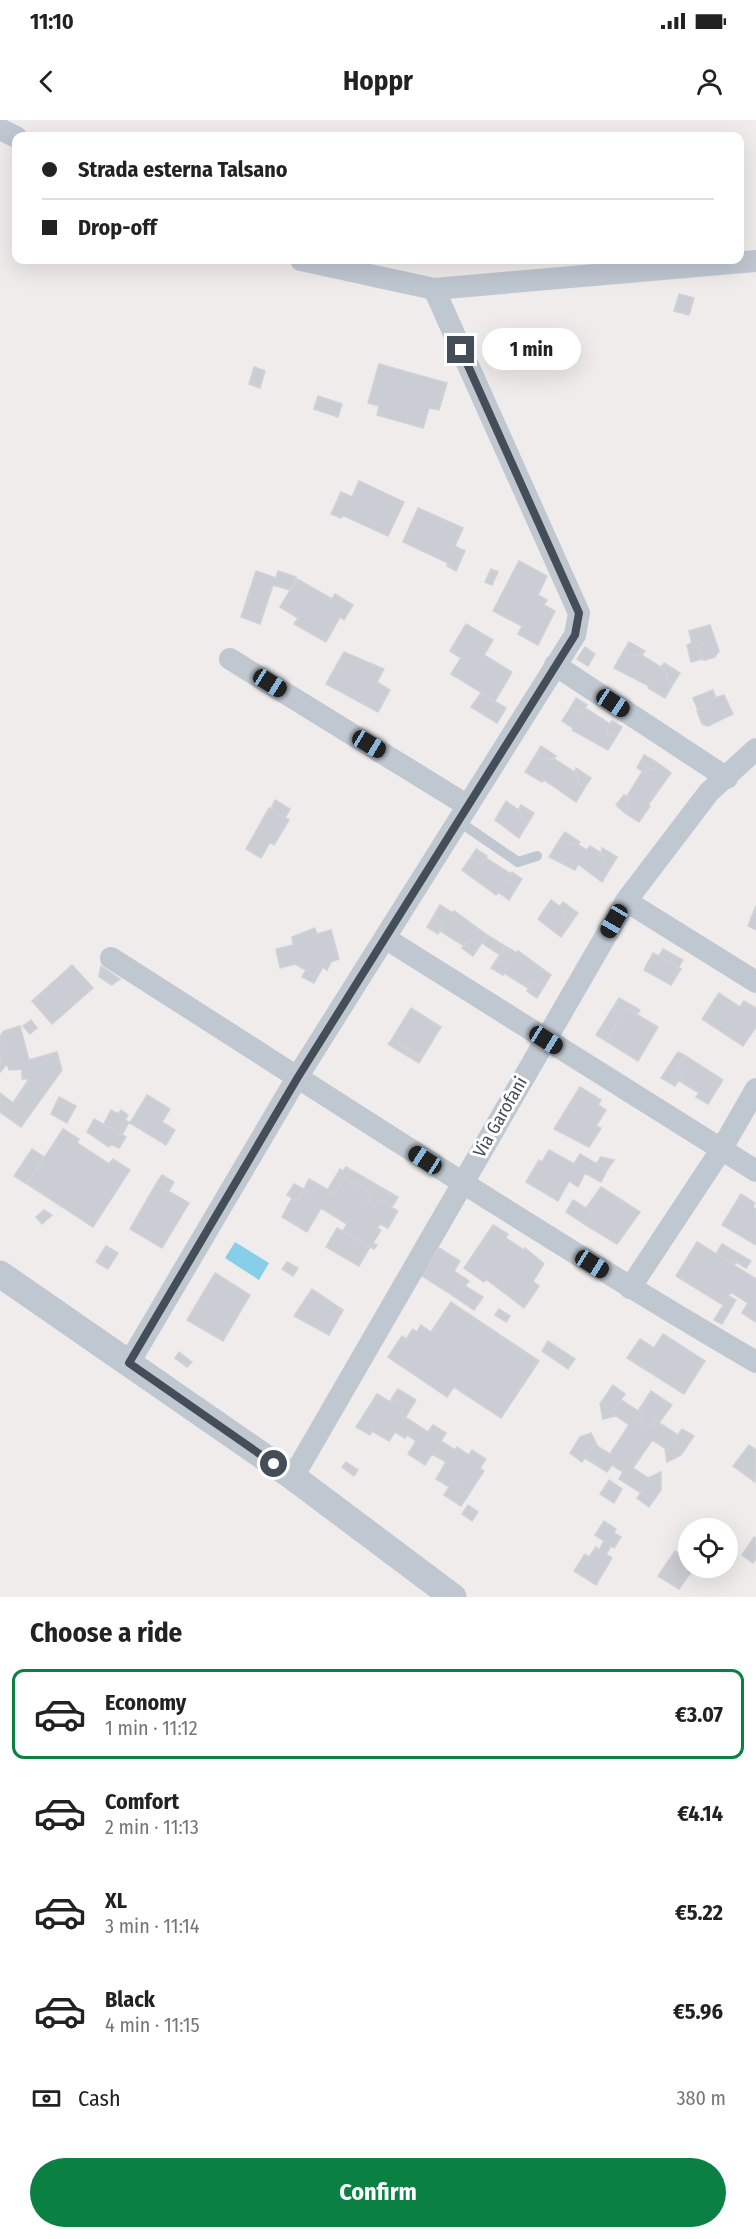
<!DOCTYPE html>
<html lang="en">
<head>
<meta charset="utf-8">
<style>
  :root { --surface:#fff; --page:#f2f2f2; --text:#222; --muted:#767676; --line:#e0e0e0; --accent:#0b8043 }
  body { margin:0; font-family:"Fira Sans Condensed",sans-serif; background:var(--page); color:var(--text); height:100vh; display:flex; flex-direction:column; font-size:22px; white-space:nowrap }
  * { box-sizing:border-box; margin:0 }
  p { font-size:20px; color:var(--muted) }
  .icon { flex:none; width:33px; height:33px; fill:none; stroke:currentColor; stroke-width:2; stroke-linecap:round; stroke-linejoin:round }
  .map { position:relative; height:1477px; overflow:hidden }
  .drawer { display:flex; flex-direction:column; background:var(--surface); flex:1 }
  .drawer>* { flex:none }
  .banner { position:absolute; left:12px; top:12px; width:732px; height:132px; border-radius:12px; box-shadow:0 6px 24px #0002; display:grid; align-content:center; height:132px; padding:0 30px; background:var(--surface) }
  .buttons { position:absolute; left:678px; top:1398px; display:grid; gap:12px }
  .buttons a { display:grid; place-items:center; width:60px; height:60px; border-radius:50%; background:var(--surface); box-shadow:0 6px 24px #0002; font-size:30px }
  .end { position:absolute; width:27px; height:27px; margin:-14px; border:8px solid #454e58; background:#fff; box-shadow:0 0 0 3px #fff }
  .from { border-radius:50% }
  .bubble { position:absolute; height:42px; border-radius:21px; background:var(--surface); box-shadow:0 6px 24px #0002; font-size:20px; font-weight:700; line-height:42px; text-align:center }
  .car { position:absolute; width:18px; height:36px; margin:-18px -9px; border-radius:8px; box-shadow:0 0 4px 2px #0007; background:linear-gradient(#222 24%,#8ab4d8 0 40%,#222 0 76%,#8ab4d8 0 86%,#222 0) }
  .banner b { display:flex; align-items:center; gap:21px; height:57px; font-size:22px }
  .banner b+b { border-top:2px solid var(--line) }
  .banner i { width:15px; height:15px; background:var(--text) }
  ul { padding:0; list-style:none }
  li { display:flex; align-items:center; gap:18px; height:90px; margin:0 12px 9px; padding:0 18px; border:3px solid transparent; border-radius:12px }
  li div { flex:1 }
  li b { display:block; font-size:22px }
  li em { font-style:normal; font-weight:700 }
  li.active { border-color:var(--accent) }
  li>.icon { width:54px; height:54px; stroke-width:1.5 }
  h2 { padding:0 30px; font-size:27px; line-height:72px }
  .pay { display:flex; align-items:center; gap:15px; height:66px; padding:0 30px; font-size:22px }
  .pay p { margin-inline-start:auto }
  .action { display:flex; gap:12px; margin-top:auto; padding:12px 30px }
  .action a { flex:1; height:69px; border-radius:36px; background:var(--accent); color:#fff; font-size:24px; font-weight:700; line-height:69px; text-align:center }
  .status { display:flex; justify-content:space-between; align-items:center; height:42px; padding:0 30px; background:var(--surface); direction:ltr }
  .status svg { height:16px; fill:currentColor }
  header { display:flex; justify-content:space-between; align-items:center; height:78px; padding:0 30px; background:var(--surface); font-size:27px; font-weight:700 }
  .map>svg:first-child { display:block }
</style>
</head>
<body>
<div class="status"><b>11:10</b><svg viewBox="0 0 49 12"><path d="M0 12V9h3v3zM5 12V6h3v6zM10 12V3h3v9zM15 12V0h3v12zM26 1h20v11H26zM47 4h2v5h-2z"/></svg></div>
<header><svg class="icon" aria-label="back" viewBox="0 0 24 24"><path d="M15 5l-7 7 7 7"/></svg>Hoppr<svg class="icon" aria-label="person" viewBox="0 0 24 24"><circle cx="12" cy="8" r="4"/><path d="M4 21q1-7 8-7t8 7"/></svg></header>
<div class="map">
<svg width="756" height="1477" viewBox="0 0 756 1477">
  <rect width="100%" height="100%" fill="#efeceb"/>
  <path fill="#87cee9" d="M235,1122L269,1143L259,1160L225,1138Z"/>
  <path fill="#cbcdd4" stroke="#d0d1d7" stroke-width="1.5" d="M679,174L694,178L689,195L674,191Z
    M379,244L447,263L439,290L429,288L423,308L377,295L379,286L368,283Z
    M254,247L265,251L260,268L249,264Z
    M318,276L342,284L338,297L314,289Z
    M359,361L404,382L388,416L342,395L341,398L331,394L341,372L352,377Z
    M418,388L463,408L455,426L465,431L456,451L447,446L448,443L403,422Z
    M519,441L547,456L538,475L547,480L544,485L555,491L538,525L518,514L522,506L493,491Z
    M491,449L498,452L492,465L485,462Z
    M256,451L276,458L278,451L296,457L290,470L273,465L260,504L241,497Z
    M297,459L332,479L335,474L353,485L344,500L340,497L326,522L294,504L298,498L280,487Z
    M466,504L493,520L484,535L512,552L495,581L451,554L461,538L450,531Z
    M710,505L719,531L715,537L704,540L699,527L695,528L692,523L689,511Z
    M629,522L645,531L642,535L630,536L623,532Z
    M692,523L695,528L699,527L702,539L691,542L687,525Z
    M585,527L595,534L588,546L577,539Z
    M344,532L384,549L377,562L390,570L378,592L326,564Z
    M623,532L630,536L640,534L664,549L667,560L673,564L665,578L648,568L649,566L614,548Z
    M664,543L680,553L673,564L667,560L668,555L663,552L664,549L661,547Z
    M713,570L716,578L707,581L709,586L698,590L693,578Z
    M481,573L506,588L497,603L471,587Z
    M724,575L733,594L708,606L702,604L697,591L709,586L707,581Z
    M576,578L587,585L581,593L571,587Z
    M571,587L581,593L585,588L610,604L606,610L616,617L608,630L572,610L573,608L562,601Z
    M612,601L622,607L616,617L606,610Z
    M541,626L556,636L554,639L541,640L535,636Z
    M644,635L658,643L653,650L647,649L645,653L637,648Z
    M535,636L541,640L553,638L576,653L579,664L585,667L576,682L544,660L542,662L525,652Z
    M658,643L671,653L648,685L650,686L639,702L625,693L630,687L627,676L642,652L645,654L647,649L653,650Z
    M576,648L591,658L585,667L579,664V658L574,655Z
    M624,675L629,678L627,681L630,687L625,693L616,685Z
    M275,680L290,689L285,698L271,689Z
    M506,681L521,692V699L528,703L519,718L495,700Z
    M521,685L534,693L528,703L521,699V692L518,690Z
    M269,688L289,700L274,725L270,722L261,738L246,729Z
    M565,712L580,722L578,725L570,723L564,726L558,722Z
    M558,722L564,726L570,723L574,726L575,723L587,730L590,726L603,734L605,744L611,747L602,762L578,744L575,750L549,737Z
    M602,728L617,737L611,747L605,744V738L601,736Z
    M476,729L487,736L482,744L471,737Z
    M471,737L482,744L486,738L511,754L506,760L517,767L509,780L498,772L496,775L462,750Z
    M512,752L522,759L517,767L506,760Z
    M551,780L562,788L565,799L571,803L561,817L538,799Z
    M563,782L578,793L571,803L565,799V792L560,786Z
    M440,785L453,793L454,791L487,815L479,827L468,820L464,826L440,811L444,804L433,797Z
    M756,786V810L748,806Z
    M433,797L444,804L438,814L427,807Z
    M315,808L317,814L331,810L339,839L331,842L327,850L323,847L314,863L302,857L306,850L295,844L280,848L276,829L293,825L292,817Z
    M487,815L505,826L500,835L482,823Z
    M468,820L479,827L473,836L462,828Z
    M505,826L517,833L518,831L551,855L543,868L533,861L528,868L504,853L509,846L497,839Z
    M663,829L683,840L678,848L659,836Z
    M653,833L681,849L671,865L644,850Z
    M497,839L509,846L503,855L491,848Z
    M72,845L93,868L52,904L32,881Z
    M101,846L120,859L112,865L99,857Z
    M533,861L543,868L537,878L527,871Z
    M719,873L740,887L744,881L756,888V907L743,926L702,899Z
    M619,878L640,890L637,894L626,888L606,921L596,915Z
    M411,888L441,907L422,938L392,919Z
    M626,888L658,907L638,941L606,921Z
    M31,900L37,908L30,914L23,906Z
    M20,906L29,940L57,932L62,950L21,1007L0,992V973L13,983L29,959H22V949L9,950L7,944L0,952V916L4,911Z
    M392,919L422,938L419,943L388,924Z
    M678,932L684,935L677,947L684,951L675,966L661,958Z
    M684,935L723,960L708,984L696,977L699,973L678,960L684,951L677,947Z
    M580,967L601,980L598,985L606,990L596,1006L601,1008L589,1027L554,1009Z
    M147,975L170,989L162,1002L175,1010L166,1025L130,1003Z
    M59,977L76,986L67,1003L51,994Z
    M111,990L118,994L121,990L128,995L125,1000L129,1002L122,1015L104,1004Z
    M94,999L126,1017L119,1028L111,1024L109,1027L87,1012Z
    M63,1009L79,1019L77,1023L109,1044L113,1039L130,1050L93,1107L27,1064Z
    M32,1029L44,1037L27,1064L14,1056Z
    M549,1030L574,1044L580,1034L607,1050L601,1062L585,1053L578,1067L569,1061L558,1081L526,1062L539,1040L542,1042Z
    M601,1037L614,1040L607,1050L596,1044Z
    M346,1047L398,1077L392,1087L379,1080L375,1087L367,1082L372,1073L345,1057L335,1074L328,1069L340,1049L343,1051Z
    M162,1055L174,1062L169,1071L156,1064Z
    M345,1057L372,1073L367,1082L375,1087L379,1080L398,1091L388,1108L380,1104L377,1108L381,1110L373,1123L377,1125L374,1129L343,1111L347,1104L321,1088L307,1112L282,1097L292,1078L297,1081L304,1069L312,1074L318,1064L335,1074Z
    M309,1059L318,1064L312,1074L304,1069Z
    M156,1064L189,1083L162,1128L130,1109Z
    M294,1064L304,1069L297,1081L287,1075Z
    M601,1067L640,1092L617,1124L584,1104L592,1092L586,1088Z
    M741,1074L755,1083L753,1087L756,1089V1125L722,1105Z
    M573,1080L592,1092L584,1104L566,1092Z
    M44,1090L52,1095L42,1104L36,1097Z
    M493,1105L508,1114L506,1118L524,1130L525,1128L544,1144L533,1161L539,1166L524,1188L486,1159L484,1162L464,1148Z
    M337,1108L370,1127L359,1146L326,1127Z
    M697,1122L756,1159V1202L742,1193L748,1183L731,1172L723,1185L676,1156Z
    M722,1124L751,1141L746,1148L736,1142L734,1145L716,1134Z
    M106,1126L118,1133L108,1149L96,1142Z
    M439,1128L460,1141L454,1151L469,1161L465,1166L460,1163L452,1175L422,1156Z
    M287,1142L298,1148L293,1156L282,1149Z
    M215,1153L250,1175L223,1221L187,1200Z
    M460,1163L483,1177L474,1190L452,1175Z
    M312,1169L343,1190L329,1215L294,1196Z
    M729,1176L736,1180L722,1204L714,1200Z
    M451,1182L539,1241L501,1298L454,1267L447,1277L388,1237L402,1216L406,1219L413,1209L417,1212L421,1205L431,1212Z
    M499,1189L510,1196L506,1202L495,1195Z
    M663,1214L705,1241L684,1274L627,1238L640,1219L654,1228Z
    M548,1221L575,1239L568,1249L542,1231Z
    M179,1232L192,1242L187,1247L175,1238Z
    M613,1265L625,1274L612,1293L616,1296L603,1299L600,1284Z
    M398,1269L416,1280L405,1298L400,1294L405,1286L392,1278Z
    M651,1271L672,1285L659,1303L655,1300L650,1307L639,1300L643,1294L638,1291Z
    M377,1274L390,1282L392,1278L405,1286L400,1294L428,1312L433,1305L446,1313L441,1321L455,1330L457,1327L469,1335L472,1330L486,1339L480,1348L484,1351L469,1374L452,1362L449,1367L436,1359L446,1342L432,1334L425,1345L408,1334L416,1321L407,1315L405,1318L395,1312L389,1321L372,1311L370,1315L356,1307Z
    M621,1280L643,1294L639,1300L650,1307L655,1300L678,1315L668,1330L652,1320L633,1348L651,1360L641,1373L619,1359L623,1352L612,1345L607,1352L585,1338L594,1324L610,1334L629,1305L612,1293Z
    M682,1309L694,1316L681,1335L667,1342L665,1328L668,1330Z
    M591,1313L597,1325L594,1324L582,1342L570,1333L580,1317Z
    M749,1325L756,1330L755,1362L733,1346Z
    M346,1342L358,1350L354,1356L342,1347Z
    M661,1352V1370L649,1387L637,1378L651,1360L648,1358Z
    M609,1360L622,1369L614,1383L600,1374Z
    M452,1362L469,1374L461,1386L444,1375Z
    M468,1385L478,1392L472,1401L462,1394Z
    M604,1401L616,1409L614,1413L621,1417L614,1428L611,1426L606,1434L612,1438L596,1465L574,1451L585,1434L589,1437L596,1427L599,1430L604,1421L595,1415Z
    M754,1417L756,1419V1438L753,1443L742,1435Z
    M675,1431L688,1440V1448H694L679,1469L658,1456Z"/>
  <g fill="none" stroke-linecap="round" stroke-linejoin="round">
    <path stroke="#bfc7d1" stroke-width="10" d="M458,701L518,742L537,736"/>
    <path stroke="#bfc7d1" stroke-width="22" d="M0,9L16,17
      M301,140L434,169L756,141
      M230,539L468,686
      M555,545L727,658
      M626,781L756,862
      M385,818L756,1051
      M111,838C325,974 537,1114 756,1242
      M630,1168L721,1030L756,969
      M129,1243L298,956L575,515L579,493L434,169
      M293,1357L626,781L709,672L756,629"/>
    <path stroke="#bfc7d1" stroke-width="27" d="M0,1154L293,1357L453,1477"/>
  </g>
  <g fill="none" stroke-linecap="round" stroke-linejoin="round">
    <path stroke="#454e58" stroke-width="8" d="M274,1344L129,1243L298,957L575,515L579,493L461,230"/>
  </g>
  <g text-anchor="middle" stroke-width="6" stroke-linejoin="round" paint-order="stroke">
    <g font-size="18" fill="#454e58" stroke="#fff">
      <text transform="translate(500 997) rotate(-60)" y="6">Via Garofani</text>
    </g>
  </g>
</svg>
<div class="buttons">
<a><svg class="icon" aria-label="locate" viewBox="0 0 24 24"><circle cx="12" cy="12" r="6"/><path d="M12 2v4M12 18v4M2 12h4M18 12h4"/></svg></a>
</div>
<i class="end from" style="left:274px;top:1344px"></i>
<i class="end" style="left:461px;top:230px"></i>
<div class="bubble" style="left:482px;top:208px;width:99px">1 min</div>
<i class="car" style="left:270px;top:563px;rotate:122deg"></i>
<i class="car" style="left:613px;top:583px;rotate:123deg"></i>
<i class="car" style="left:369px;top:624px;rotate:121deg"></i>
<i class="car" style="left:614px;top:801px;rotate:210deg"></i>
<i class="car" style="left:546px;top:920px;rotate:122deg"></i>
<i class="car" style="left:425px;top:1040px;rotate:303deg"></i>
<i class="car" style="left:592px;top:1144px;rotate:122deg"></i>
<div class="banner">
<b><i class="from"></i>Strada esterna Talsano</b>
<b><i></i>Drop-off</b>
</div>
</div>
<section class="drawer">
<h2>Choose a ride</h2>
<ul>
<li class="active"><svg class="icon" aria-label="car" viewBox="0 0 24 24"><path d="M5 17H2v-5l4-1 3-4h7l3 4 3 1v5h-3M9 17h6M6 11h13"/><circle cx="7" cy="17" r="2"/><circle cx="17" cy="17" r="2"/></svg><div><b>Economy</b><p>1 min · 11:12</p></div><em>€3.07</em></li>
<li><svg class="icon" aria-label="car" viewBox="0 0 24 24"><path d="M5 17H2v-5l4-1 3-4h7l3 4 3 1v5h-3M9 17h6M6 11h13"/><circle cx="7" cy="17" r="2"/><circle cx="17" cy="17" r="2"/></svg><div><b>Comfort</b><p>2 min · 11:13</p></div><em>€4.14</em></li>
<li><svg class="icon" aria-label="car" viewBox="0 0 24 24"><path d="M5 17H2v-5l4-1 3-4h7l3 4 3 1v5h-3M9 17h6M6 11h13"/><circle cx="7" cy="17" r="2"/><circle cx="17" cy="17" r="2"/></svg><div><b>XL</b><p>3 min · 11:14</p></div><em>€5.22</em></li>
<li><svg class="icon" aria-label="car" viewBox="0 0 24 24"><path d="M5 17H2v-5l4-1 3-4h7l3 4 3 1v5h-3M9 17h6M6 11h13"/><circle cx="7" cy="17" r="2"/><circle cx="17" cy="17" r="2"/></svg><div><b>Black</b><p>4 min · 11:15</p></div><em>€5.96</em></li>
</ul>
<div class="pay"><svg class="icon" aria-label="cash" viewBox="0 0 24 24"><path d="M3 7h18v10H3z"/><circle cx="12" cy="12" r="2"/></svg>Cash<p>380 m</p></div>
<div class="action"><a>Confirm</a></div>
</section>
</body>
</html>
